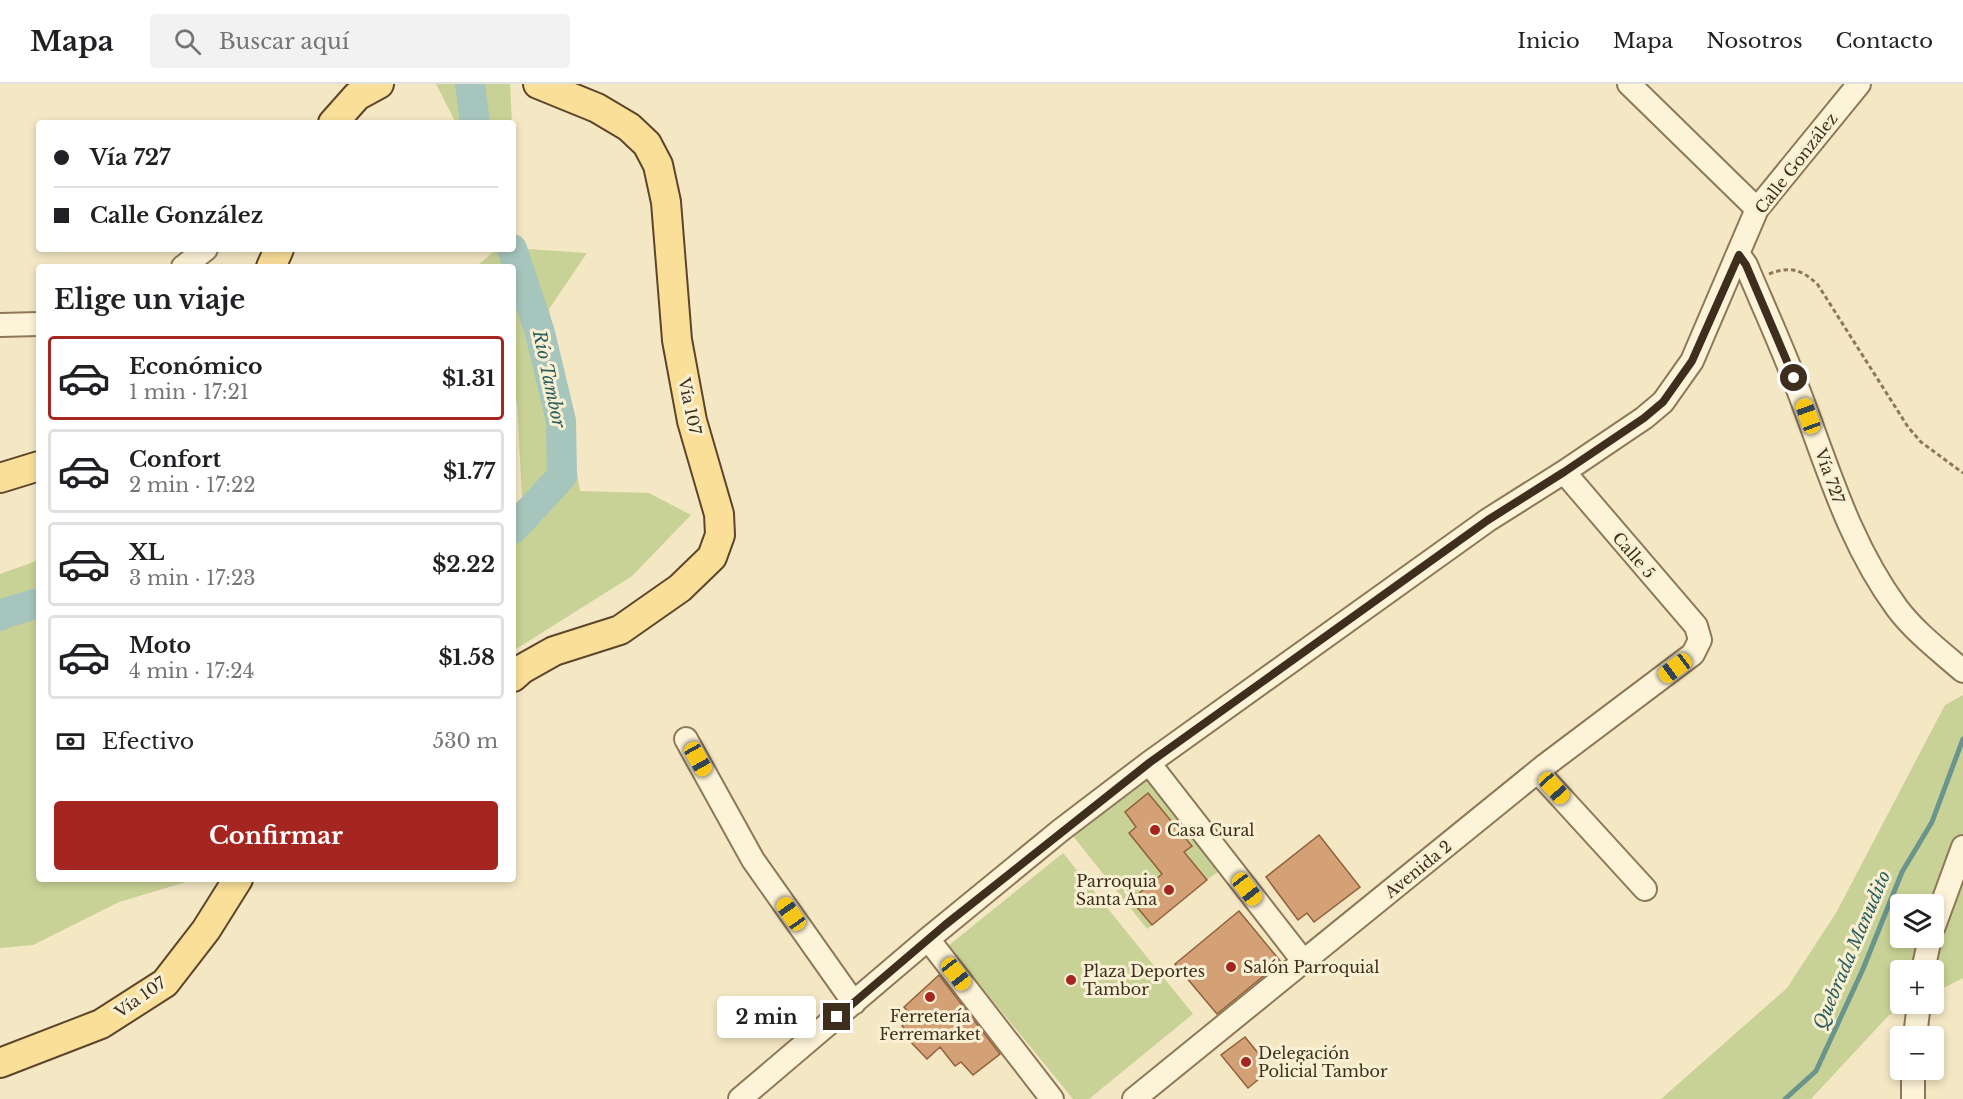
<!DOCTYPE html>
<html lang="es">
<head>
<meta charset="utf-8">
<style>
  :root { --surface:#fff; --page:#f2f2f2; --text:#202124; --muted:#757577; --line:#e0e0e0; --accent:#a52621 }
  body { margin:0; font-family:"Libre Baskerville",serif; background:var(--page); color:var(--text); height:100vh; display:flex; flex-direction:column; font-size:22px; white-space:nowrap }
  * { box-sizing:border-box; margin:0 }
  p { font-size:20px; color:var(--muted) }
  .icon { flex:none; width:33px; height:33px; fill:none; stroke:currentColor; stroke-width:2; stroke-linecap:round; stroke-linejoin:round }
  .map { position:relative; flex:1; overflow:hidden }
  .panel { position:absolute; left:36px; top:180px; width:480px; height:618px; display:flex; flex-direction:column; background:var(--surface); border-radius:6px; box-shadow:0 3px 9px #0003 }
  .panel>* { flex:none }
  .hud { position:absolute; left:36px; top:36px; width:480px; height:132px; border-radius:6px; box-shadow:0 3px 9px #0003; display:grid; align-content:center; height:132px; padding:0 18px; background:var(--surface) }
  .buttons { position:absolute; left:1890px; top:810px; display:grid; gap:12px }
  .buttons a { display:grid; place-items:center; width:54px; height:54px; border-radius:6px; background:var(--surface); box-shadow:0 3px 9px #0003; font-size:30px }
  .end { position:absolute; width:27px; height:27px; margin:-14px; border:8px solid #3e2e1d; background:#fff; box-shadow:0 0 0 3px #fff }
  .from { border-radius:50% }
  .bubble { position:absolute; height:42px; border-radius:6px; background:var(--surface); box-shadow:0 3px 9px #0003; font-size:20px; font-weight:800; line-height:42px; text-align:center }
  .car { position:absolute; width:18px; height:36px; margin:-18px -9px; border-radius:8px; box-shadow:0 0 4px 2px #0007; background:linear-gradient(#f5c518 24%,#345 0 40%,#f5c518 0 76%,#345 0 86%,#f5c518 0) }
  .hud b { display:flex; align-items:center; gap:21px; height:57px; font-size:22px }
  .hud b+b { border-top:2px solid var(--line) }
  .hud i { width:15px; height:15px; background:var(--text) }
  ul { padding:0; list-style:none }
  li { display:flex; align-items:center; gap:18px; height:84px; margin:0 12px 9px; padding:0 6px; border:3px solid var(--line); border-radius:6px }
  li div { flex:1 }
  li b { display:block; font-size:22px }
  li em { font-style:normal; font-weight:800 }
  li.current { border-color:var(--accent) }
  li>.icon { width:54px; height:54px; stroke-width:1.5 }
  h2 { padding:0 18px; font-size:27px; line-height:72px }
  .pay { display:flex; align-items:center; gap:15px; height:66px; padding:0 18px; font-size:22px }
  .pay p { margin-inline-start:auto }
  .action { display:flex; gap:12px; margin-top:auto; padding:12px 18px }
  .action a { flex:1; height:69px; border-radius:6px; background:var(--accent); color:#fff; font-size:24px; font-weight:800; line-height:69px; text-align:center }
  header { display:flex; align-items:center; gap:36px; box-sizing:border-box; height:84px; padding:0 30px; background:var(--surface); border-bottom:2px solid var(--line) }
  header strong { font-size:28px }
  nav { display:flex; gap:33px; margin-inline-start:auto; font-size:21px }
  .search { width:420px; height:54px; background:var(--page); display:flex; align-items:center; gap:15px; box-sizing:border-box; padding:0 21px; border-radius:6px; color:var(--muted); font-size:22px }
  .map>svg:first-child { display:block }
</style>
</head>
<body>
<header>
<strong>Mapa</strong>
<div class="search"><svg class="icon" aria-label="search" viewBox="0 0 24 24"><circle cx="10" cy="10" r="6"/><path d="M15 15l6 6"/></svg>Buscar aquí</div>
<nav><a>Inicio</a><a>Mapa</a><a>Nosotros</a><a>Contacto</a></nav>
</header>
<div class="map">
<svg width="1963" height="1015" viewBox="0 0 1963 1015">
  <rect width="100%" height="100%" fill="#f3e7c4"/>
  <path fill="#c9d296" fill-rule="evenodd" d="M436,0H510L512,39H456Z
    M513,164L587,169L549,225L580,407L649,409L691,431L632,492L513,567V421L522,414L517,319L513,317V183H476L497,165Z
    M39,476V795H196L119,818L33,861L0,864V490Z
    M1963,611V894L1934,909V886H1900V920H1912L1889,931L1811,1015H1661L1787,904L1836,829L1945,621ZM1900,820H1934V854H1900Z
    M1147,693L1223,784L1207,796L1185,771L1131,815L1152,841L1147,845L1073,752Z
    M1063,769L1193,930L1089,1015H1073L948,862Z"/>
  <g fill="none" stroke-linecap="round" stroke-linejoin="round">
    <path stroke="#6b958c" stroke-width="5" d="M1785,1015L1816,987L1863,885L1902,788L1932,738L1963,655"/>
    <path stroke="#a6c5bd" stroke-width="30" d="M470,0L475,39
      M512,165L540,249L561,337L562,392L513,445
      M0,532L5,529L39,519"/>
  </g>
  <path fill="#d4a176" stroke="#91613b" stroke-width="1.5" d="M1148,709L1192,762L1184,768L1207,796L1152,841L1131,816L1162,790L1129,749L1136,743L1125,728Z
    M1319,751L1360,803L1314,838L1307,829L1298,836L1266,793Z
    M1239,827L1281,878L1217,930L1175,880Z
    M939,891L1000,970L973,991L961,978L955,982L940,963L927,975L906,953L909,950L902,942L912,932L904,923Z
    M1245,953L1271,985L1248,1004L1221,971Z"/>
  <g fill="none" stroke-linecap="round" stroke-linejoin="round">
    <defs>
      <path id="minor" d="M1629,0L1757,125
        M1739,171L1746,181C1762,219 1779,256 1794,295C1825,373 1846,455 1897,524C1915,548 1940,567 1963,587
        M183,183L206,165
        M0,241L39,240
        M686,655L753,776L854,919
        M1149,679L1304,878
        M1538,688L1645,805
        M1934,842L1963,763
        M928,855L1052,1015
        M1923,886L1930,854
        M1915,952L1919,920
        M740,1015L928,855L1061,746L1149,679L1488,436L1564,388L1644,334L1663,318L1692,277L1757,125L1859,0
        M1134,1015L1543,683L1693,570L1700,556L1696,542L1564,388
        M1913,1015V986"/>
      <path id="major" d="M333,39L357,12L379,0
        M271,183L279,165
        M0,394L39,382
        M513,593L522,585L554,567L620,546L680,504L712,473L720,451L719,430L692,337L677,256L666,118L658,81L647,60L629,43L597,24L538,0
        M0,979L101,940L165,899L206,846L238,795"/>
    </defs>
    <use href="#minor" stroke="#8f7858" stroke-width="26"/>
    <use href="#major" stroke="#5d452c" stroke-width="32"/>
    <path stroke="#8f7858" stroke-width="3" stroke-dasharray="4.5 3" stroke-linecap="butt" d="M1769,190C1789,182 1802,185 1818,201L1908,343L1921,358L1963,389"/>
    <use href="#minor" stroke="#fcf3d8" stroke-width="22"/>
    <use href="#major" stroke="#f9df98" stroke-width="28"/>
  </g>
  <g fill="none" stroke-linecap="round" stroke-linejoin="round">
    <path stroke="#3e2e1d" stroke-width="8" d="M837,933L945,841L1149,679L1488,436L1564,388L1644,334L1663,318L1692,277L1739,171L1746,181L1794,294"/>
  </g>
  <g fill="#a52621" stroke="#f9f0d4" stroke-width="2">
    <circle cx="1155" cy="746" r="6"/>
    <circle cx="1169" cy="806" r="6"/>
    <circle cx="1231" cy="883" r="6"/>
    <circle cx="1071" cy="896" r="6"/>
    <circle cx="930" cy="913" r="6"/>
    <circle cx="1246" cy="978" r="6"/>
  </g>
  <g text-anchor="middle" stroke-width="6" stroke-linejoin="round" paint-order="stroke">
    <g font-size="16" fill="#3e2e1d" stroke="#f9f0d4">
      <text transform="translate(1796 79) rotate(-52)" y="6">Calle González</text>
      <text transform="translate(690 322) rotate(78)" y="6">Vía 107</text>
      <text transform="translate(1830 392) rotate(70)" y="6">Vía 727</text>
      <text transform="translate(1634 471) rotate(49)" y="6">Calle 5</text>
      <text transform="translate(1418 785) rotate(-39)" y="6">Avenida 2</text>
      <text transform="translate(140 913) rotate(-35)" y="6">Vía 107</text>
    </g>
    <g font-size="16" fill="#3e2e1d" stroke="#f9f0d4" text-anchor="start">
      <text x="1167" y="752">Casa Cural</text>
      <text x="1157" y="803" text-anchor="end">Parroquia<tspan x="1157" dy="18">Santa Ana</tspan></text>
      <text x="1243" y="889">Salón Parroquial</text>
      <text x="1083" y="893">Plaza Deportes<tspan x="1083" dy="18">Tambor</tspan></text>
      <text x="930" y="938" text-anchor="middle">Ferretería<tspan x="930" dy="18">Ferremarket</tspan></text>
      <text x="1258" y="975">Delegación<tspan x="1258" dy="18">Policial Tambor</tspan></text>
    </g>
    <g font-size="18" font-style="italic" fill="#2b5f5e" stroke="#f9f0d4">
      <text transform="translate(549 295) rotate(78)" y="6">Río Tambor</text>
      <text transform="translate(1852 866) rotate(-67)" y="6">Quebrada Manudito</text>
    </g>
  </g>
</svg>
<div class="buttons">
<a><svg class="icon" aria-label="layers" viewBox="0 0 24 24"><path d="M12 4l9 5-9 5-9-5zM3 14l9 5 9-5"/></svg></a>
<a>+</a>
<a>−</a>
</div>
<i class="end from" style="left:1794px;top:294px"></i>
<i class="end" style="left:837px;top:933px"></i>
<div class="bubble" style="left:717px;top:912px;width:99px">2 min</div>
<i class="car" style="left:1808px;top:332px;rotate:340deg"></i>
<i class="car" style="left:1675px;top:584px;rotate:233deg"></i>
<i class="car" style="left:698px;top:675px;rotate:151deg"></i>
<i class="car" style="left:1554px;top:704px;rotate:138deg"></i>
<i class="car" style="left:1247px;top:805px;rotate:142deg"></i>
<i class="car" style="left:791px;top:830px;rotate:325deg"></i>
<i class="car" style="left:956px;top:890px;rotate:142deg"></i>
<div class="hud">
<b><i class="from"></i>Vía 727</b>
<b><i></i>Calle González</b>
</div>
<section class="panel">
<h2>Elige un viaje</h2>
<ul>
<li class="current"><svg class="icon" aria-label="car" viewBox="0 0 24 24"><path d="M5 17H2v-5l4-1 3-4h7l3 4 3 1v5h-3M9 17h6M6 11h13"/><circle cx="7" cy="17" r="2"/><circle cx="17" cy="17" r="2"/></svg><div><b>Económico</b><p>1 min · 17:21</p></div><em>$1.31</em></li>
<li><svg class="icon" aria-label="car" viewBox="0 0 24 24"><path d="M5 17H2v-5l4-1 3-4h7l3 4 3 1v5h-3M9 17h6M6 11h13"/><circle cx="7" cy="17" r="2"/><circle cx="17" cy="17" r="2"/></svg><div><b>Confort</b><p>2 min · 17:22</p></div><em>$1.77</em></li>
<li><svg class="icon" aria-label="car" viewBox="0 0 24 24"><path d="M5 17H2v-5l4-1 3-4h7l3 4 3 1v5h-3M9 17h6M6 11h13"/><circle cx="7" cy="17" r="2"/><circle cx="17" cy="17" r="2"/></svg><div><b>XL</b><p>3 min · 17:23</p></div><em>$2.22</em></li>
<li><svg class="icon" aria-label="car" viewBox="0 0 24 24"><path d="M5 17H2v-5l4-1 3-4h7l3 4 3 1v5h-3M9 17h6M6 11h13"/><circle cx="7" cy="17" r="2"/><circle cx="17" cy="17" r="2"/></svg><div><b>Moto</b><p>4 min · 17:24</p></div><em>$1.58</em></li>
</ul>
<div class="pay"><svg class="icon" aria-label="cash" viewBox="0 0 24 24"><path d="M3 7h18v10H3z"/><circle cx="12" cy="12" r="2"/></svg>Efectivo<p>530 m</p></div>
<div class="action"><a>Confirmar</a></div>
</section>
</div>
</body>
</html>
